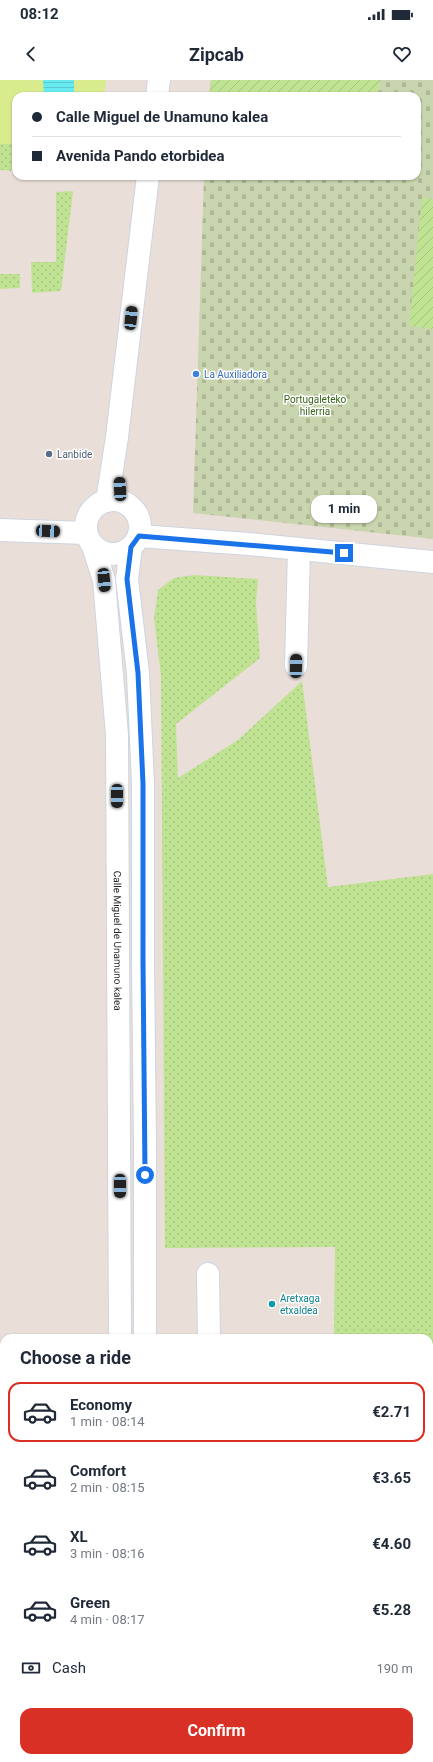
<!DOCTYPE html>
<html lang="en">
<head>
<meta charset="utf-8">
<style>
  :root { --surface:#fff; --page:#f6f6f7; --text:#1f2937; --muted:#747a83; --line:#e0e1e3; --accent:#d93025 }
  body { margin:0; font-family:Roboto,sans-serif; background:var(--page); color:var(--text); height:100vh; display:flex; flex-direction:column; font-size:15px; white-space:nowrap }
  * { box-sizing:border-box; margin:0 }
  p { font-size:13px; color:var(--muted) }
  .icon { flex:none; width:22px; height:22px; fill:none; stroke:currentColor; stroke-width:2; stroke-linecap:round; stroke-linejoin:round }
  .map { position:relative; flex:1; overflow:hidden }
  .details { position:absolute; left:0px; top:1254px; width:433px; height:428px; display:flex; flex-direction:column; background:var(--surface); border-radius:12px 12px 0 0; box-shadow:0 1px 3px #0004 }
  .details>* { flex:none }
  .hud { position:absolute; left:12px; top:12px; width:409px; height:88px; border-radius:12px; box-shadow:0 1px 3px #0004; display:grid; align-content:center; height:88px; padding:0 20px; background:var(--surface) }
  .end { position:absolute; width:18px; height:18px; margin:-9px; border:5px solid #1a73e8; background:#fff; box-shadow:0 0 0 2px #fff }
  .from { border-radius:50% }
  .bubble { position:absolute; height:28px; border-radius:12px; background:var(--surface); box-shadow:0 1px 3px #0004; font-size:13px; font-weight:700; line-height:28px; text-align:center }
  .car { position:absolute; width:12px; height:24px; margin:-12px -6px; border-radius:5px; box-shadow:0 0 3px 1px #0007; background:linear-gradient(#222 24%,#8ab4d8 0 40%,#222 0 76%,#8ab4d8 0 86%,#222 0) }
  .hud b { display:flex; align-items:center; gap:14px; height:38px; font-size:15px }
  .hud b+b { border-top:1px solid var(--line) }
  .hud i { width:10px; height:10px; background:var(--text) }
  ul { padding:0; list-style:none }
  li { display:flex; align-items:center; gap:12px; height:60px; margin:0 8px 6px; padding:0 12px; border:2px solid transparent; border-radius:12px }
  li div { flex:1 }
  li b { display:block; font-size:15px }
  li em { font-style:normal; font-weight:700 }
  li.current { border-color:var(--accent) }
  li>.icon { width:36px; height:36px; stroke-width:1.5 }
  h2 { padding:0 20px; font-size:18px; line-height:48px }
  .pay { display:flex; align-items:center; gap:10px; height:44px; padding:0 20px; font-size:15px }
  .pay p { margin-inline-start:auto }
  .action { display:flex; gap:8px; margin-top:auto; padding:8px 20px }
  .action a { flex:1; height:46px; border-radius:12px; background:var(--accent); color:#fff; font-size:16px; font-weight:700; line-height:46px; text-align:center }
  .status { display:flex; justify-content:space-between; align-items:center; height:28px; padding:0 20px; background:var(--surface); direction:ltr }
  .status svg { height:11px; fill:currentColor }
  header { display:flex; justify-content:space-between; align-items:center; height:52px; padding:0 20px; background:var(--surface); font-size:18px; font-weight:700 }
  .map>svg:first-child { display:block }
</style>
</head>
<body>
<div class="status"><b>08:12</b><svg viewBox="0 0 49 12"><path d="M0 12V9h3v3zM5 12V6h3v6zM10 12V3h3v9zM15 12V0h3v12zM26 1h20v11H26zM47 4h2v5h-2z"/></svg></div>
<header><svg class="icon" aria-label="back" viewBox="0 0 24 24"><path d="M15 5l-7 7 7 7"/></svg>Zipcab<svg class="icon" aria-label="heart" viewBox="0 0 24 24"><path d="M12 20l-8-8c-3-5 5-10 8-4 3-6 11-1 8 4z"/></svg></header>
<div class="map">
<svg width="433" height="1682" viewBox="0 0 433 1682">
  <defs>
    <pattern id="grass-dots" width="8" height="8" patternUnits="userSpaceOnUse"><rect width="8" height="8" fill="#bfe392"/><path d="M2 2h.1M6 6h.1" fill="none" stroke="#a4c37e" stroke-width="1.8" stroke-linecap="round"/></pattern>
    <pattern id="cemetery-stones" width="16" height="16" patternUnits="userSpaceOnUse"><rect width="16" height="16" fill="#c9d5ae"/><path d="M2 7V4a2 2 0 0 1 4 0v3zM10 15v-3a2 2 0 0 1 4 0v3z" fill="#adb796"/></pattern>
    <pattern id="garden-furrows" width="10" height="10" patternUnits="userSpaceOnUse"><rect width="10" height="10" fill="#bfe392"/><path d="M-1 1l2-2M0 10L10 0M9 11l2-2" fill="none" stroke="#a4c37e"/></pattern>
    <pattern id="water-rules" width="6" height="5" patternUnits="userSpaceOnUse"><rect width="6" height="5" fill="#67eaf0"/><path d="M0 2.5h6" fill="none" stroke="#59c9ce"/></pattern>
  </defs>
  <rect width="100%" height="100%" fill="#eaded8"/>
  <path fill="url(#grass-dots)" d="M0,64H16V91L0,90Z
    M73,111L61,211L32,213L31,182H56V112Z
    M0,194H20V208L0,209Z
    M194,495L258,499L256,523L260,578L176,644L178,698L238,660L302,601L328,807L433,794V1482L429,1481V1258H334L335,1167L165,1168L161,596L154,538L158,510L174,498Z
    M181,1678H323V1682H181Z"/>
  <path fill="url(#cemetery-stones)" d="M211,0H433V459L193,433L204,96H417V16H209Z"/>
  <path fill="url(#garden-furrows)" d="M211,0H380L378,16H209Z
    M422,118L433,119V249L409,246Z
    M0,1407H4V1534H0Z
    M0,1582H4V1678H77V1682H0Z"/>
  <path fill="#d8eb8d" d="M0,0H106L104,16H16V64H0Z"/>
  <path fill="url(#water-rules)" d="M43,0H74V16H44Z"/>
  <g fill="none" stroke-linecap="round" stroke-linejoin="round">
    <defs>
      <path id="lane" d="M0,1552H4"/>
      <path id="street" d="M0,450L86,453
        M139,456L249,464L433,482
        M296,586L299,469
        M208,1194L209,1258
        M0,1353L4,1352
        M429,1511H433
        M387,1678V1682"/>
      <g id="secondary">
        <path d="M157,16L159,0"/>
        <circle cx="113" cy="447" r="27"/>
        <path d="M107,421L117,357L148,96"/>
        <path id="s1" d="M93,466L104,500L117,655L120,1258"/>
        <path d="M131,467L127,499L138,593L143,704V881L145,1066V1258"/>
        <path d="M114,1678V1682"/>
        <path d="M143,1682V1678"/>
      </g>
    </defs>
    <use href="#lane" stroke="#cdd5e1" stroke-width="18"/>
    <use href="#street" stroke="#cdd5e1" stroke-width="24"/>
    <use href="#secondary" stroke="#cdd5e1" stroke-width="24"/>
    <use href="#lane" stroke="#fff" stroke-width="16"/>
    <use href="#street" stroke="#fff" stroke-width="22"/>
    <use href="#secondary" stroke="#fff" stroke-width="22"/>
  </g>
  <g fill="none" stroke-linecap="round" stroke-linejoin="round">
    <path stroke="#1a73e8" stroke-width="5" d="M145,1095L143,881V704L138,593L127,499L131,467L139,456L344,473"/>
  </g>
  <circle fill="#3f7fe0" stroke="#fff" stroke-width="1.5" cx="196" cy="294" r="4"/>
  <circle fill="#5c6f8a" stroke="#fff" stroke-width="1.5" cx="49" cy="374" r="4"/>
  <circle fill="#0f9aa8" stroke="#fff" stroke-width="1.5" cx="272" cy="1224" r="4"/>
  <g text-anchor="middle" stroke-width="3" stroke-linejoin="round" paint-order="stroke">
    <g font-size="10" fill="#366cbe" stroke="#fff" text-anchor="start">
      <text x="204" y="298">La Auxiliadora</text>
    </g>
    <g font-size="10" fill="#386417" stroke="#fff">
      <text x="315" y="323">Portugaleteko<tspan x="315" dy="12">hilerria</tspan></text>
    </g>
    <g font-size="10" fill="#4e5e75" stroke="#fff" text-anchor="start">
      <text x="57" y="378">Lanbide</text>
    </g>
    <g font-size="10" fill="#272727" stroke="#fff">
      <text dy="4" stroke="none"><textPath href="#s1" startOffset="397">Calle Miguel de Unamuno kalea</textPath></text>
    </g>
    <g font-size="10" fill="#0d838f" stroke="#fff" text-anchor="start">
      <text x="280" y="1222">Aretxaga<tspan x="280" dy="12">etxaldea</tspan></text>
    </g>
  </g>
</svg>
<i class="end from" style="left:145px;top:1095px"></i>
<i class="end" style="left:344px;top:473px"></i>
<div class="bubble" style="left:311px;top:415px;width:66px">1 min</div>
<i class="car" style="left:131px;top:238px;rotate:6deg"></i>
<i class="car" style="left:120px;top:409px;rotate:357deg"></i>
<i class="car" style="left:48px;top:451px;rotate:93deg"></i>
<i class="car" style="left:104px;top:500px;rotate:175deg"></i>
<i class="car" style="left:296px;top:586px;rotate:1deg"></i>
<i class="car" style="left:117px;top:716px;rotate:180deg"></i>
<i class="car" style="left:120px;top:1106px;rotate:180deg"></i>
<div class="hud">
<b><i class="from"></i>Calle Miguel de Unamuno kalea</b>
<b><i></i>Avenida Pando etorbidea</b>
</div>
<section class="details">
<h2>Choose a ride</h2>
<ul>
<li class="current"><svg class="icon" aria-label="car" viewBox="0 0 24 24"><path d="M5 17H2v-5l4-1 3-4h7l3 4 3 1v5h-3M9 17h6M6 11h13"/><circle cx="7" cy="17" r="2"/><circle cx="17" cy="17" r="2"/></svg><div><b>Economy</b><p>1 min · 08:14</p></div><em>€2.71</em></li>
<li><svg class="icon" aria-label="car" viewBox="0 0 24 24"><path d="M5 17H2v-5l4-1 3-4h7l3 4 3 1v5h-3M9 17h6M6 11h13"/><circle cx="7" cy="17" r="2"/><circle cx="17" cy="17" r="2"/></svg><div><b>Comfort</b><p>2 min · 08:15</p></div><em>€3.65</em></li>
<li><svg class="icon" aria-label="car" viewBox="0 0 24 24"><path d="M5 17H2v-5l4-1 3-4h7l3 4 3 1v5h-3M9 17h6M6 11h13"/><circle cx="7" cy="17" r="2"/><circle cx="17" cy="17" r="2"/></svg><div><b>XL</b><p>3 min · 08:16</p></div><em>€4.60</em></li>
<li><svg class="icon" aria-label="car" viewBox="0 0 24 24"><path d="M5 17H2v-5l4-1 3-4h7l3 4 3 1v5h-3M9 17h6M6 11h13"/><circle cx="7" cy="17" r="2"/><circle cx="17" cy="17" r="2"/></svg><div><b>Green</b><p>4 min · 08:17</p></div><em>€5.28</em></li>
</ul>
<div class="pay"><svg class="icon" aria-label="cash" viewBox="0 0 24 24"><path d="M3 7h18v10H3z"/><circle cx="12" cy="12" r="2"/></svg>Cash<p>190 m</p></div>
<div class="action"><a>Confirm</a></div>
</section>
</div>
</body>
</html>
